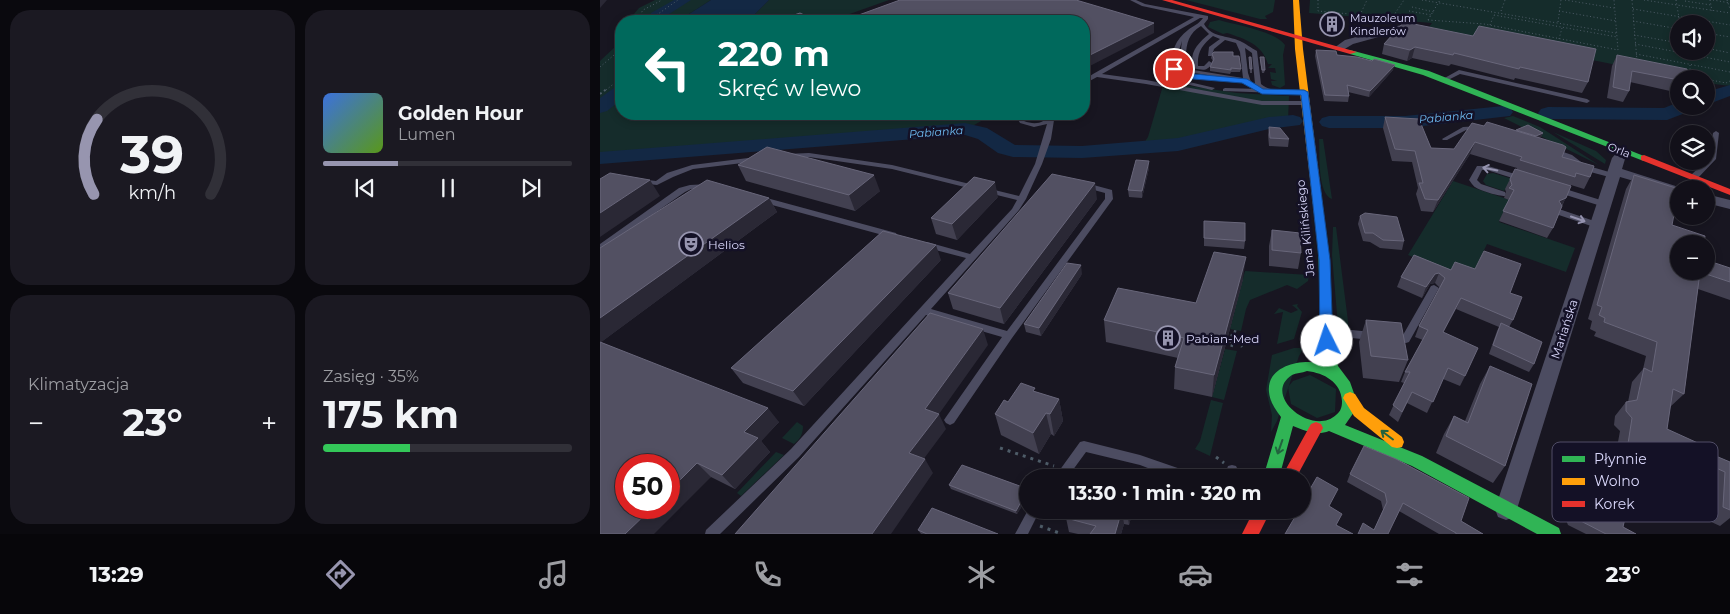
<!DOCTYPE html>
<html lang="pl">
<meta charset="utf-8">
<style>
:root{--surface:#121019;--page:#1b1922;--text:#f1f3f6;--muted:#9c9da2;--line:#313038;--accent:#9795af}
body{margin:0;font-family:Montserrat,sans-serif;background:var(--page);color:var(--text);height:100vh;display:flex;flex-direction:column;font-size:19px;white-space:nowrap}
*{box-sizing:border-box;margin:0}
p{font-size:16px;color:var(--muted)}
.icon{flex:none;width:28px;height:28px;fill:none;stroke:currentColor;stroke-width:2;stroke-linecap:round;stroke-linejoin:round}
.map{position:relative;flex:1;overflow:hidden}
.drawer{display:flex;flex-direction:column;gap:10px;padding:10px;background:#0a090e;width:600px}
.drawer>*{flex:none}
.banner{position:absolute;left:15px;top:15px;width:475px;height:105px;border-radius:20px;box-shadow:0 2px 8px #0003,0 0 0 1px var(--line);background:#00695c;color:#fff;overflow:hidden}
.tools{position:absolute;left:1070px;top:15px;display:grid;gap:10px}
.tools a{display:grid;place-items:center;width:45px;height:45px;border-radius:50%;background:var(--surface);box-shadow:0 2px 8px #0003,0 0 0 1px var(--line);font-size:25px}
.speed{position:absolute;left:15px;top:454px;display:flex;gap:10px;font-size:25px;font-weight:700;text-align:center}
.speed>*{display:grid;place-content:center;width:65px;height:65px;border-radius:50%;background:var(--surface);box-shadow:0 2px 8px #0003,0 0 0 1px var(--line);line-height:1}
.speed .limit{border:8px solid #d22;background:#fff;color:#111}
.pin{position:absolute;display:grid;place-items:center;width:42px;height:42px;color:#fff;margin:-21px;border:2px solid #fff;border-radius:50%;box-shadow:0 1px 5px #0007}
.me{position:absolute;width:55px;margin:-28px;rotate:356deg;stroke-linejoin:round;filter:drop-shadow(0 0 4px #0008)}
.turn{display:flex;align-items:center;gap:18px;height:105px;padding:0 20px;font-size:22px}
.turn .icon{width:65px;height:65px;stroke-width:2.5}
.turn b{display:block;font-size:35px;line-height:42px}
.big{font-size:38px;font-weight:700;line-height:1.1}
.drawer .widget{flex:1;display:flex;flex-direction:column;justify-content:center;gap:8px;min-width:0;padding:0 18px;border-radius:20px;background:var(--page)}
.drawer .dial{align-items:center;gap:0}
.dial svg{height:130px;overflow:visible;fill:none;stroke:var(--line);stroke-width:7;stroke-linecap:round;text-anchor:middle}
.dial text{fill:var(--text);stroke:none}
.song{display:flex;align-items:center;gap:15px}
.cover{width:60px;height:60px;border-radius:8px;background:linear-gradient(135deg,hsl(220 70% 55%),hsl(90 70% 35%))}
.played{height:5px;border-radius:2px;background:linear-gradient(90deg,var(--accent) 30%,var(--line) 30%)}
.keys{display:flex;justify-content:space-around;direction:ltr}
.heat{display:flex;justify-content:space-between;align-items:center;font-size:28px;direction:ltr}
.charge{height:8px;border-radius:4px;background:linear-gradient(90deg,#34c759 35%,var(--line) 0)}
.drawer .tiles{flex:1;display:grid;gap:10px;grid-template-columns:repeat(2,1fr)}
.trip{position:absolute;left:419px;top:469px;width:292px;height:50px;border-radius:25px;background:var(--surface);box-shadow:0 2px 8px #0003,0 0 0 1px var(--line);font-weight:700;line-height:50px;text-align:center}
.dock{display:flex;height:80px;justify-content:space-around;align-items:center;background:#07060a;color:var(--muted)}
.dock .icon{width:35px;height:35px}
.dock .current{color:var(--accent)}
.dock b{font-size:22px;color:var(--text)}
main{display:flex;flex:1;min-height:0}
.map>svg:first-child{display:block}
</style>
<main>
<section class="drawer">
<div class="tiles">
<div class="widget dial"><svg viewBox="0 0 100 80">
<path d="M14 69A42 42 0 1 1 86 69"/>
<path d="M14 69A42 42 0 0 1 16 23" stroke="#9795af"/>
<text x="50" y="56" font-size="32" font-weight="700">39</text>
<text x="50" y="72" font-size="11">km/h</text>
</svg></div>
<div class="widget">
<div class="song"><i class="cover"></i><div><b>Golden Hour</b><p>Lumen</p></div></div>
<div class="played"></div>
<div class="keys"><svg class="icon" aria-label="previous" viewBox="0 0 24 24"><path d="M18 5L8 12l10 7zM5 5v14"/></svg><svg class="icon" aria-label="pause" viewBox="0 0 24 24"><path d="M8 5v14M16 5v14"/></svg><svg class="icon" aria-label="next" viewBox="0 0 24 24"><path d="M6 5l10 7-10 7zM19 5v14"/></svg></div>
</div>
<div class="widget"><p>Klimatyzacja</p>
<div class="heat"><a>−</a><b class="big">23°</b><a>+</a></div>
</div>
<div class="widget"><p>Zasięg · 35%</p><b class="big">175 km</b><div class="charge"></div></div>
</div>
</section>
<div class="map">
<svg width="1130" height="534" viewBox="0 0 1130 534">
<rect width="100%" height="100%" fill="#181621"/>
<!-- green -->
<path fill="#152c2b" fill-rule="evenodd" d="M55 0H111L86 16 85 21H28L39 8Z
M169 0H289L230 21H148Z
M586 0H675L673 12 665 16 667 19H660Z
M710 0H1130V86L1106 83V79H1086L829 27 832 23 709 13ZM1079 24H1106V51H1079Z
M619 20C636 25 675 31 685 45L683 55 685 85 680 88 672 85 671 81H677L671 79 670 72 676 73 675 68H668L672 64H668C662 44 645 39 627 33L623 34 608 27 610 22Z
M21 35V114H394L365 130 0 158V61L17 45Z
M564 82 637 93 689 96 688 121 673 122 600 141 540 149 548 137Z
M913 116 940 127 999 165 904 118Z
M953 132 996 151 1006 160 1005 164Z
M719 139H723L732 199C717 194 720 153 719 139Z
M893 173 929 184 907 187 904 191 886 185 883 181 887 174Z
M853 181 910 200 899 222 975 248 966 272 887 244 866 288 857 274 808 255Z
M733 227H736L749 329 738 326 732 255Z
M645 271 709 275 708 281 697 289 687 285 650 300 646 309 641 331 630 329Z
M698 304 697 306 702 312 694 339 677 344 683 312 674 314 679 308 691 313 698 310 692 305Z
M694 348H701L702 351 699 356 677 421 671 432 672 415 666 390 672 355Z
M625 349 637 351 624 400 612 397Z
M710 375 736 389 735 412 717 418 691 404 688 387 693 381Z
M611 400 623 403 610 456 595 449 600 441Z
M197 422 203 426C203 434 200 439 194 444L182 438Z
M176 452 184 455 141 496 137 493Z"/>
<!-- water -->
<path fill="#132844" d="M111 0H169L148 21H85L86 16Z"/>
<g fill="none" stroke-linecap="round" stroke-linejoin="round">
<!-- river -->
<path fill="#132844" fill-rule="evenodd" d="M74 0H91L63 18 62 21H48L51 13Z
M1130 85V96L1106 105V92Z
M21 86V100L7 111 0 113V98L14 88Z
M1079 102V106H1095L1093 110 1067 120 948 119 941 117 938 113 941 109 948 107 1064 108Z
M903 106 910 108 913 112 910 116 805 128H729L722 126 719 122 722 118 729 116H805Z
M693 115 700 117 703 121 700 125 669 129 578 151 482 158 413 157 398 153 378 139 365 135 0 164V152L365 123 387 128 415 145 482 146 578 138 669 117Z"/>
<!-- path-far3 -->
<path stroke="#4e5c68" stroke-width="1" stroke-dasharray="1 2.5" stroke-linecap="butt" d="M718 0V11L792 18 804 0
M822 0 1016 33
M965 0 1014 8
M1032 0 1037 61
M1044 0 1130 13
M1076 0 1080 24
M1110 0 1112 11
M1113 0 1130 3
M1127 0 1130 9
M1085 1 1111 5
M812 7 834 12
M1033 9 1130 25
M809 11 831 15
M901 11 905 0
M959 11 1016 21
M760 15 767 0
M894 15 1017 37
M828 20 884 24 1018 50 1014 0
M828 20 840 0
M36 21 43 10 62 0
M48 21 78 0
M1033 21 1079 29
M958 22 961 0
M890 25 894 15
M732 28 733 31
M1106 33 1130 37
M1034 35 1079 43
M959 39 962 28
M1035 44 1130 62
M1106 48 1130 53
M1036 54 1130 72
M1090 65V76
M0 67 21 49
M1085 75 1126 83 1130 81
M6 90 16 82 21 74"/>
<!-- path-far2 -->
<path stroke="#4e5c68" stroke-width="2" stroke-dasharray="2 3" stroke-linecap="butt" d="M0 94 8 88"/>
<!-- path-far1 -->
<path stroke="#4e5c68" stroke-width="2.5" stroke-dasharray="2.5 4" stroke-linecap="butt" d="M633 346 629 345 633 331 637 332 636 339 642 347"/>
<!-- path -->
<path stroke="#4e5c68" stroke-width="3" stroke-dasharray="3 5" stroke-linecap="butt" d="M400 448 454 466
M616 457 624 463
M440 526 462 534"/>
<!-- lane -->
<path fill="#4c4c61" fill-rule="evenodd" d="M530 0H536L545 4 608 16V19L604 24C612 38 627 35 640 41 645 43 651 48 657 51L661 84C670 93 691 90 704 90L707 92 704 94 623 91V89L625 88 659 89 655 84 652 53 645 48 648 73 651 82 648 84 645 81 582 71 580 56 582 41 578 54V75L585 81 615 88 612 90 581 83 572 76C570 58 572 42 588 30 593 26 599 24 603 18H600L502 74 546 80 662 101H706L709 103 706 105H662L546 84 497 77 484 84V80L493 74 594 17 542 6ZM601 26 609 34C597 44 589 53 593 68 603 70 607 72 612 63L609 61 604 66H598C597 52 602 45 613 36L620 39 609 47 608 56H612L614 49 625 40 636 43 640 52 643 78 587 69C585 52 585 35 601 26Z
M859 70 987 99 990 101 987 103 860 74 846 81 841 80Z
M426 114 423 119 424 121C434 125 445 124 449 114H455L451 139 442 164 426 199 419 210 331 309 407 331 505 199V193L483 187 482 185 483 183H486L512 190 513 199 412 338 354 423 350 425 346 423 344 420 346 417 402 337 326 315 199 457 120 534H105L106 530 191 449 366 258 324 247 323 245 324 243 327 242 370 254 412 209 417 200 292 169 209 157 189 158H186V154L209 153 292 165 419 196 435 164 447 124 434 127 420 123 417 118 387 121 384 119 387 117Z
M880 126 882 127V129L866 130 847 140H843L842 139 863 127Z
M1116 131 1119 133 1116 159 1096 180H1090V176L1109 158 1113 133Z
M952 148 972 155 985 165 1016 174 1017 176 1013 178 979 169 966 159 948 150Z
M156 157 160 159 159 161 93 169 73 177 57 185 39 183 35 181 39 179 56 181 67 173 92 165Z
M877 166H888L925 177 926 179 922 181 887 170H882L877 180 881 184 905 192 906 194 905 196C899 196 880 191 875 187 874 187 870 181 869 180Z
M109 184 113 186 112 188 91 189 85 192 0 251V244L79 188 90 185Z
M953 187H959L1007 202 1008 204 1004 206H1001L953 191 952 189Z
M157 197H163L296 233 297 235 293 238 290 237 157 201 156 199Z
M956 210H962L1000 223 1001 225 1000 227H994L956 214 955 212Z
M834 285 839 288 809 342 806 343 790 341 788 338 790 335H803L831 286Z
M731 328 772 332 775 333 777 336 775 339 772 340 731 336 728 335 726 332 728 329Z
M484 441 540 455 595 474 597 478H574L540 465 486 452 467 478H454L480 442Z
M632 465 636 466 638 470 636 478H624L628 466Z
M428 510H440L428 534H415Z"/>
<!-- street -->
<path fill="#4c4c61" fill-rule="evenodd" d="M801 25 804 26V30L753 44 743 50 734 48 745 40Z
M1025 148 1032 152 1025 159 1022 169 1085 189H1079V194L1020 177 917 509 914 517 906 520 898 517 895 509 1012 158 1020 149Z
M1106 194 1130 200V209L1106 203Z"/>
<!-- fast -->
<path fill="#30b455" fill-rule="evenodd" d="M750 50 829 71 1049 158 1044 161 1041 160 823 75 750 54Z
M723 244 728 248 734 350 738 366 750 382 756 399 754 412 745 425 822 456 959 528 961 534H937L812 466 729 431C717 436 705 431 693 426L679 478H663L681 417C675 409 670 402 669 392 666 364 705 358 724 364L722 350 718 248ZM707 371C724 373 741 382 742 401 742 407 741 411 736 415 712 437 661 395 692 375 696 373 702 373 707 371Z"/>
<!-- slow -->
<path fill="#ff9f0a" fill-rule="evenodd" d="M693 0H699L703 49 728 248 723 252 718 248 695 49Z
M750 392 755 394 764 408 802 437 804 442 802 447 797 448 792 447 754 416 743 398 745 394Z"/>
<!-- jam -->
<path fill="#e5322d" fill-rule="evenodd" d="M562 0H572L757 52 750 54Z
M1044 155 1130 189V195L1041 160V156Z
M716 422 721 424 723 428 696 478H681L711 424Z
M654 510H671L659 534H642Z"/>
</g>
<!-- wall -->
<path fill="#424050" d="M804 22 988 82 982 93 915 78 914 80 851 64 849 66 812 58 807 61 782 54 784 44Z
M716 50 737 55 793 70 769 97 748 92 749 96 748 102 724 101 715 56Z
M612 54 633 56 641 69 640 72H631L630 74 610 71V67L613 61 611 58Z
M1017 55 1079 79V93L1030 82 1029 91 1023 102 1007 98 1012 66Z
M649 57 652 69V73H650Z
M660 57 665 70 664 73H662L660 61Z
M785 117 831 148 854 149 884 126 916 131 943 133 941 137 939 138 962 157 990 177 984 189 971 185 953 228 947 238 899 221 909 200 904 198 906 192 905 189 910 179 917 168 870 154 833 212 821 211 816 194 818 188 812 162 792 161 783 128Z
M669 127 689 139 688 147 669 146 668 135Z
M138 165 280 191 255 211 146 181Z
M549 168 542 198 529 197 528 190Z
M1034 175 1072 225 1079 271 1130 268V300L1098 289 1084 394 1070 407 1067 429 1099 449 1130 462V518L1120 526 1107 520 1109 485 1096 479 1094 503 1079 516 1045 502 1048 479 1014 464 1020 431 1014 425 1015 416 1026 402H1028L1032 382 1043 369 1046 356 994 336 996 332 990 329 992 321 988 319 1026 189Z
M398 197 357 240 336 234 331 218Z
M169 198 177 212 1 342 179 422 161 441 170 452 135 489 111 477 0 534V248Z
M497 199 404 324 353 309 348 293Z
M760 216 804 241 802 250 780 248 770 242 763 241 758 224Z
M604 221 645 241 644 249 604 246Z
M672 230 701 253 698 269 669 266V246Z
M814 255 910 293 913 320 909 327 934 364 929 372 889 354 897 331 899 327 856 309 843 332 865 376 860 386 843 379 827 413 807 403 798 422 789 415 804 383 801 382 805 372 823 340 815 337 819 326 840 288 835 283 830 284 822 298 797 287 801 277Z
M341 260 204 406 143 383 131 368Z
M482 274 441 336 426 332 424 324Z
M643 279 612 397 574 389 575 367 578 358 506 342 504 320 596 303Z
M766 320 808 360 799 382 763 378 759 342Z
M890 366 905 466 893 483 836 453 844 434 854 416 865 421 880 384Z
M436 392 459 399 463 421 454 436 451 434 439 454 401 435 395 414 408 402Z
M750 474 861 521 883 534H839L799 511 774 530 783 510 781 501 747 482Z
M349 485 428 489V496L417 514 351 489Z
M967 490 1023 527 1036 534H986L968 525 966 520 956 515 961 497Z
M469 510H533L529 525 524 524 521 534H478L469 532 466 518Z
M318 530 398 534H321Z"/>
<!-- shaded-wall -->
<path fill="#2a2835" d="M0 0H7L0 8Z
M554 23V33L484 69V58Z
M815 47 812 58 807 61 810 50Z
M795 65 793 70 769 97 770 91Z
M943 133 941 137 934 140 936 136Z
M875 142 870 154 833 212 838 200Z
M549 161V168L542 198V191Z
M274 175 280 191 255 211 249 195Z
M50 180 60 196 0 237V213Z
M395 182 398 197 357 240 352 224Z
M495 183 497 199 404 324 400 308Z
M169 198 177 212 0 343V318Z
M966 198 960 208 959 201Z
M336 245 341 260 204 406 193 391Z
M646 257 643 279 612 397 614 375Z
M481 265 482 274 441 336 439 328Z
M839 273 835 283 830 284 822 298 826 287 835 274Z
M861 298 856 309 838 343 843 332Z
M383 329 388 345 339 414 346 429 317 468 309 453 325 409Z
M459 399 463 421 454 436 450 414Z
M168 408 179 422 161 441 170 452 135 489 122 475 144 432Z
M446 413 451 434 439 454 433 433Z
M325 459 333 473 291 534H272Z
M97 463 111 477 54 534H25L52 508H69V491Z
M428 490V496L417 514 416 511Z
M522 510 524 524 521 534H515Z
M528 510H533L529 525 527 511Z"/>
<!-- building -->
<path fill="#525062" stroke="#68667a" d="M300 0H476L554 23 484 58V21H248L245 20Z
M200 13 217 21H152L172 15 182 19Z
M804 22 873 36 879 26 996 49 988 82 920 67 919 69 854 53 853 55 815 47 810 50 784 44Z
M716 50 736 51 737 55 757 57 772 61 774 59 795 65 770 91 747 85 749 96 725 95Z
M614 52H633V56H639L641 69 631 68V70L610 67 614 59 612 54Z
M1017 55 1087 69 1089 79H1079V80L1032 71 1029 91 1013 87Z
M649 57H651L652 69H650Z
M660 57H664L665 70H662Z
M785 117 819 119 831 148 854 149 872 123 884 126 887 122 963 145 966 147 962 157 994 166 990 177 976 173 975 177 920 160 922 157 875 142 838 200 825 199 819 183H823L815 151 795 149Z
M928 125 943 133 936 136 916 130Z
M669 127 680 128 689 139 670 138Z
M167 147 274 175 249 195 138 165Z
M536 160 549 161 542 191 528 190Z
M915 169 971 186 966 198 959 201 962 206 953 228 903 211 914 190 909 188 912 185 910 179Z
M10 173 50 180 0 213V179Z
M452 174 495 183 400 308 348 293Z
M1034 175 1079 189 1072 225 1105 236 1104 244H1079V271H1106V260L1130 268V282L1100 272 1084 394 1073 389 1067 429 1100 444 1099 449 1130 462V510L1123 507 1125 472 1098 460 1094 503 1059 489 1062 466 1027 450 1032 418 1026 411V402L1037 400 1044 368 1052 372 1057 342 1004 322 1005 318 999 315 1002 307 997 305Z
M374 177 395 182 352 224 331 218Z
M107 180 169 198 0 318V248Z
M765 213 797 217 804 241 783 240 773 233H765L760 216Z
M604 221 645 223V241L604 238Z
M672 230 700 233 701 253 672 250Z
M283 231 336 245 193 391 131 368Z
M884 251 921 264 910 293 922 297 913 320 861 298 843 332 878 348 865 376 848 368 833 402 812 392 802 412 793 405 810 372H805L828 330 819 326 845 278 839 273 835 274 826 287 801 277 814 255 851 270 855 262 875 269Z
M614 252 646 257 614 375 575 367 584 338 504 320 518 288 596 303Z
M467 263 481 265 439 328 424 324Z
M330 313 383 329 325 409 339 414 309 453 325 459 272 534H135Z
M766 320 801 323 808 360 771 356Z
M901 323 942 342 934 364 893 345Z
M0 342 168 408 144 432 158 438 122 475 97 463 69 491V465H26V508H52L25 534H0Z
M890 366 932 384 905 466 846 436 854 416 868 423Z
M421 383 435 388 433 391 459 399 450 414 446 413 433 433 395 414 404 400 408 402Z
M764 446 796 459 869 498 861 521 883 534H856V533L803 503 788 534H758L763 523 774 530 787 502 785 493 750 474Z
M362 465 428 489 416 511 349 485Z
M561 471 573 476 582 478H559Z
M717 477 738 489 729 506 742 514 736 525 753 534H685L699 510H702V503Z
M967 490 1025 518 1023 527 1036 534H1006L975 518 972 513 963 508Z
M332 508 398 534H327L318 530Z
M469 510H522L515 534H490L496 526 466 518Z"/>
<!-- one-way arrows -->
<defs><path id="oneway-shaft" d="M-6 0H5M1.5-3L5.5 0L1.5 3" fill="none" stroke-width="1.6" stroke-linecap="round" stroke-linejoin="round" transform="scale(1.25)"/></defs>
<g stroke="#9492ae">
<use href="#oneway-shaft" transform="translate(890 169) rotate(-169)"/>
<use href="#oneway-shaft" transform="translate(978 219) rotate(19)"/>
</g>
<g stroke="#22623e">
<use href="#oneway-shaft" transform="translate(787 435) rotate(-143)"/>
<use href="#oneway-shaft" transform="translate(680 447) rotate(109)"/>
</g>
<!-- route -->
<path fill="#1a73e8" stroke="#114b97" d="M574 67 594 74 647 79 663 89 704 90 708 92 730 260 733 341 731 345 727 346 720 341 719 260 701 95 662 94 642 83 593 79 571 71 570 69Z"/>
<!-- icons -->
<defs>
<g id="building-ring" transform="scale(1.25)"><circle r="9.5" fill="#141126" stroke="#9795af" stroke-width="1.5"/><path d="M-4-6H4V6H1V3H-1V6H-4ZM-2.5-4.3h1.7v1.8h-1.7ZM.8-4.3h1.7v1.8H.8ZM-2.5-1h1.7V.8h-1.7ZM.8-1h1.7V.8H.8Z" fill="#9795af"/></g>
<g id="theatre-ring" transform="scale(1.25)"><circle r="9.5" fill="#141126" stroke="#9795af" stroke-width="1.5"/><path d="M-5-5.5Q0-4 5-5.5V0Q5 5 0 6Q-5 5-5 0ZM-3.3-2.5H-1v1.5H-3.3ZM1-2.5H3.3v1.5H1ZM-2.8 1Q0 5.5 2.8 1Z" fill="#9795af"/></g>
</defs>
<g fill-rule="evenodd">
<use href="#building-ring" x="732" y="24"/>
<use href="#theatre-ring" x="91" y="244"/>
<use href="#building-ring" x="568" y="338"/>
</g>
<g text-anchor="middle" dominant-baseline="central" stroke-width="5" stroke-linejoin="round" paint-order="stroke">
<!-- far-poi labels -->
<g font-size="11" fill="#dbd9fc" stroke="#141126" text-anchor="start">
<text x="750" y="18">Mauzoleum<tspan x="750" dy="13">Kindlerów</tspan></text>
</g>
<!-- far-water labels -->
<g font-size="11" font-style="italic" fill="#6fbdf4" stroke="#141126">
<text transform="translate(846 117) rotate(-5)">Pabianka</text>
<text transform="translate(336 132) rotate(-4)">Pabianka</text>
</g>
<!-- far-street labels -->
<g font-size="11" fill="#dbd9fc" stroke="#141126">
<text transform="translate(1019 150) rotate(22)">Orla</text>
</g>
<!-- street labels -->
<g font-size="12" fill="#dbd9fc" stroke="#141126">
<text transform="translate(705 228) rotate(-96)">Jana Kilińskiego</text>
<text transform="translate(964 329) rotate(-72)">Mariańska</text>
</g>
<!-- poi labels -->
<g font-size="12" fill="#dbd9fc" stroke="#141126" text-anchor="start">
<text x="108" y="244">Helios</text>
<text x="586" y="338">Pabian-Med</text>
</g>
</g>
<!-- legend -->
<rect x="952" y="442" width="166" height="80" rx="8" fill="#141126" stroke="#504d66" stroke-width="1"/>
<rect x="962" y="456" width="23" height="6" fill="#30b455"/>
<rect x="962" y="478" width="23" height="7" fill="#ff9f0a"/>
<rect x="962" y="501" width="23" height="6" fill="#e5322d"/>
<g font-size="14" fill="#dbd9fc">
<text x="994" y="464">Płynnie</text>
<text x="994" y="486">Wolno</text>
<text x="994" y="509">Korek</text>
</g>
</svg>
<div class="tools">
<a><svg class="icon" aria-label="sound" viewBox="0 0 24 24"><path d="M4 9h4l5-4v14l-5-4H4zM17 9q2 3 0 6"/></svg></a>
<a><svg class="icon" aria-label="search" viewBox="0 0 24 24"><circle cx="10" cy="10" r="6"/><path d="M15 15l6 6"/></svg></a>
<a><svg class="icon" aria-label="layers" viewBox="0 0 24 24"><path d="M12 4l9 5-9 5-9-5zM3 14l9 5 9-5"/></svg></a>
<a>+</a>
<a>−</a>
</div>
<div class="speed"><div class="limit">50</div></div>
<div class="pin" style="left:574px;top:69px;background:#d93025"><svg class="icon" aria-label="arrive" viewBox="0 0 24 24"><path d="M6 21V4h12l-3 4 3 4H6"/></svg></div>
<svg class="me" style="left:727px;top:341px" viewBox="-20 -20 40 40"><circle r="19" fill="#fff"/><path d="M0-13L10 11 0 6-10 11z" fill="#1a73e8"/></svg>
<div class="trip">13:30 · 1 min · 320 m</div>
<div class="banner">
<div class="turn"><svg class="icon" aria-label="left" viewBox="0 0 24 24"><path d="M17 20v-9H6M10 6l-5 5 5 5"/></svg><div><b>220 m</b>Skręć w lewo</div></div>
</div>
</div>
</main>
<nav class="dock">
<b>13:29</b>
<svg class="icon current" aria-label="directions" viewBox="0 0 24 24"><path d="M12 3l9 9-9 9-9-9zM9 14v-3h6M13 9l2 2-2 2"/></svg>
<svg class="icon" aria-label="music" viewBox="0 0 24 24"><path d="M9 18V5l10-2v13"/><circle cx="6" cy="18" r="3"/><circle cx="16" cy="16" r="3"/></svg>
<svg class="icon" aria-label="phone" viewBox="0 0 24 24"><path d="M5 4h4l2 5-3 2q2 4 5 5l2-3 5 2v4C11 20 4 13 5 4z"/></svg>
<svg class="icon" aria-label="climate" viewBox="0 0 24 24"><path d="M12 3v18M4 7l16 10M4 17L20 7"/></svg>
<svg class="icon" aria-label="car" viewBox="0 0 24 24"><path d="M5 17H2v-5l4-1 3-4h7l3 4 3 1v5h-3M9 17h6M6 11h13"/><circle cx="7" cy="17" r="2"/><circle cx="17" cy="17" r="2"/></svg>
<svg class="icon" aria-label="filters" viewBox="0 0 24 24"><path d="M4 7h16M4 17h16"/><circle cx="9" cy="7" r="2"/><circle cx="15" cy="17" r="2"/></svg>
<b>23°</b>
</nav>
